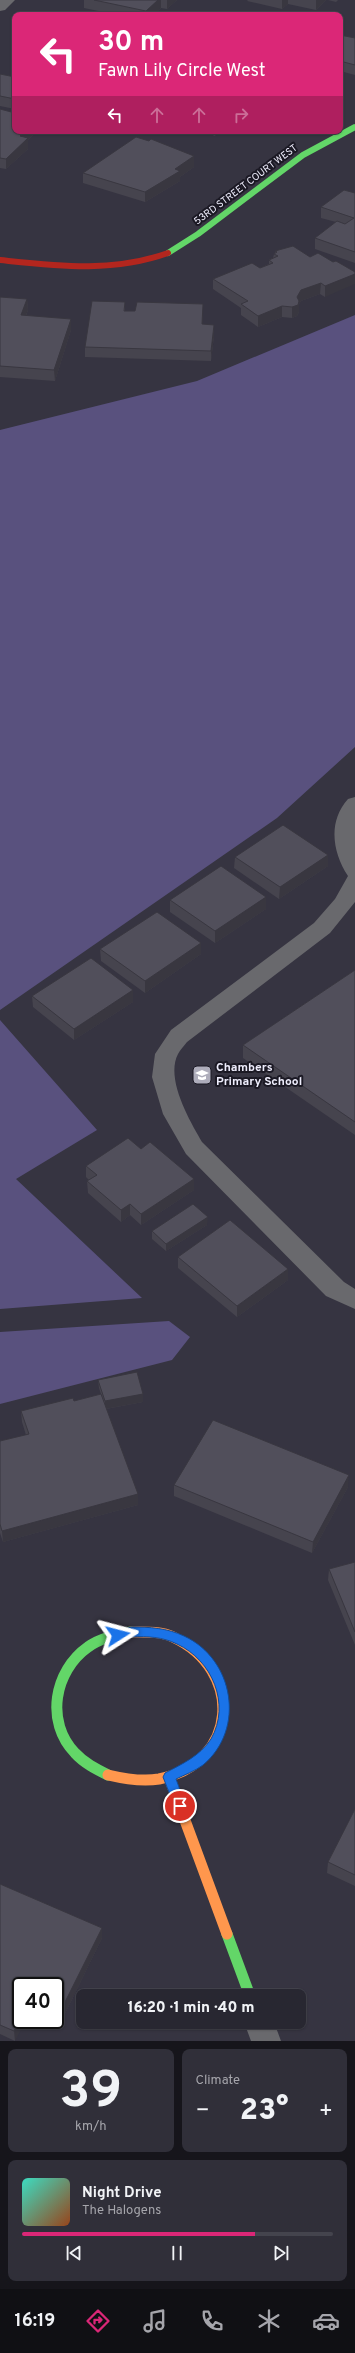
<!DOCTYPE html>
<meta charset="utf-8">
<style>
:root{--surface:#282731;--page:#302f39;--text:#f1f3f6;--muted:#a5a5ab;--line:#44444d;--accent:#db2777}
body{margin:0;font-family:Overpass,sans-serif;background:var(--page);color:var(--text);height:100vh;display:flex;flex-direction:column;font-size:15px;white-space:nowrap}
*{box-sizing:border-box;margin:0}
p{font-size:13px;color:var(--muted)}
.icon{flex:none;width:22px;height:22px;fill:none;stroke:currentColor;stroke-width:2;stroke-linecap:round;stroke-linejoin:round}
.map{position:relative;height:2041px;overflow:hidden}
.panel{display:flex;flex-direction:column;gap:8px;padding:8px;background:#16151b;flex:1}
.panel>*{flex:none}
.banner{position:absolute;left:12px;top:12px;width:331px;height:122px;border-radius:8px;box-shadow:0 1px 3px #0004,0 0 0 1px var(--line);background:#db2777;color:#fff;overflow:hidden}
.speed{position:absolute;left:12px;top:1977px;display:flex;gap:8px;font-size:20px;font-weight:700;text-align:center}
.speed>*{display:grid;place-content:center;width:52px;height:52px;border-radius:50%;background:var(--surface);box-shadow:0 1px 3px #0004,0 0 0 1px var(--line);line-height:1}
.speed .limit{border:2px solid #111;border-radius:6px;background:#fff;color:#111}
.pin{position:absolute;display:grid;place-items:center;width:34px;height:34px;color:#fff;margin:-17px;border:2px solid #fff;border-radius:50%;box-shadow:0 1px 4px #0007}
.me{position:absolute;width:44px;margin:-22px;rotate:81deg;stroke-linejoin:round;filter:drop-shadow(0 0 3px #0008)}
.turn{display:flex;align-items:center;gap:14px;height:84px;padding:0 20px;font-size:18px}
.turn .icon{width:52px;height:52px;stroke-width:2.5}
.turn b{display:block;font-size:28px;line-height:34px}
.lanes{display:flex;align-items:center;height:38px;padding:0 20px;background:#0003;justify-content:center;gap:20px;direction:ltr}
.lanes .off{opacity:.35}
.big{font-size:30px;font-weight:800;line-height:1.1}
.panel .card{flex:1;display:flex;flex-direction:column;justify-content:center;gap:6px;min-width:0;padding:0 14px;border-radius:8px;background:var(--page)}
.panel .dial{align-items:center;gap:0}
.dial b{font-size:52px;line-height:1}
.song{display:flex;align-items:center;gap:12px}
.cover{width:48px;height:48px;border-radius:6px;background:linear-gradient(135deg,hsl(170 70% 55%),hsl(20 70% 35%))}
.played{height:4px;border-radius:2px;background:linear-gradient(90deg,var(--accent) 75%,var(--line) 75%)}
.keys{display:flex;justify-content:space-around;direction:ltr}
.heat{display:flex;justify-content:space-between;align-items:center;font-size:22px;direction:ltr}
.panel .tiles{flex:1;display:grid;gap:8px;grid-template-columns:1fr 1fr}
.card:last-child{grid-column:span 2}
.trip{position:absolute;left:76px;top:1989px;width:230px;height:40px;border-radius:8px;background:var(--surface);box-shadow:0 1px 3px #0004,0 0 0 1px var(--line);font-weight:800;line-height:40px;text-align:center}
.dock{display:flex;height:64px;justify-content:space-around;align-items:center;background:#101014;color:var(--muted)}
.dock .icon{width:28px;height:28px}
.dock .on{color:var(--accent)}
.dock b{font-size:18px;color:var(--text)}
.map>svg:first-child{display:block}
</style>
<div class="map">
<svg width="355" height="2041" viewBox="0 0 355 2041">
<rect width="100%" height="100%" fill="#363441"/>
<!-- green -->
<path fill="#59517e" d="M355 315V747L277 818 0 1010V430L197 381Z
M0 1020 97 1130 16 1179 142 1298 0 1309Z
M169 1321 190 1337 172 1360 0 1404V1332Z"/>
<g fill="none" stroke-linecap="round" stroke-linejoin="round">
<!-- street -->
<path fill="#69696d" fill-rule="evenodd" d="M0 0H15L5 10 0 11Z
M355 797V902L330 933 187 1042C184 1046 180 1050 178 1054 165 1079 190 1121 202 1142L344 1282 355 1289V1309L326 1296 186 1154 163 1114 152 1077 155 1054 171 1030 314 923 335 899 348 876C332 852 328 821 348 799Z
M244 2022H274L281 2041H251Z"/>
<!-- fast-far1 -->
<path stroke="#63d668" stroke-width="6" d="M168 253 198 234 303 155 355 127"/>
<!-- fast -->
<path stroke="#63d668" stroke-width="11" d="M108 1775C96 1769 84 1763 75 1753 45 1722 54 1671 88 1647 100 1638 116 1635 131 1632
M227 1934 250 1996"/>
<!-- slow -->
<path stroke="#ff974d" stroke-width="11" d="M108 1775C125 1779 142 1782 159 1779 239 1763 244 1670 173 1637 161 1631 145 1632 131 1632
M169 1777 227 1934"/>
<!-- jam -->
<path stroke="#b3261e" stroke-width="6" d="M0 260C58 266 112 273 168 253"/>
</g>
<!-- wall -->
<path fill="#46444e" d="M84 0H177L167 9 161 8 153 15H118L84 8Z
M248 0H326L316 10 288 4 282 9 247 1Z
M328 0H338L336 2Z
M340 35 355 38V75L340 71Z
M0 74 15 77V109L0 106Z
M0 109 15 131H37L28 140V149L6 169 0 168Z
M202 131H222L215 136Z
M194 156V167L180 177V181L145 202 83 183V173Z
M355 193V263L315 249V238L336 222 321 218V207Z
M275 251 310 257 333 262 325 297 320 294 301 301 299 304V312L297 316 292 318 282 317 258 327 241 315V308L213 289V279L260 268 269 264V260L273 258 274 254 275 253Z
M0 297 27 299 28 310 26 316 71 319V330L55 381 0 377Z
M125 302V311H135L203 304 202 325H214V336L211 361 85 357V347Z
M235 857 328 866 279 899 234 868Z
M170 900 266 909 215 943 170 912Z
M100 949 201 954 145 993 101 961Z
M355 970V1135L243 1058V1045Z
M32 996 133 1002 74 1040 33 1007Z
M141 1149 194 1179V1190L141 1225 130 1215 121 1222 88 1193 87 1181 89 1180 86 1177V1166Z
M207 1225 166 1251 152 1239V1231Z
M178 1257 288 1269V1280L237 1317 178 1268Z
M98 1380 143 1402 106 1409 138 1505 3 1542 0 1533V1441L26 1435 22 1422 21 1411 74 1401 101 1394 99 1388Z
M174 1485 348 1487 312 1553 174 1496Z
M355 1562V1645L328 1580 329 1569Z
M355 1809V1886L327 1873 328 1862Z
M0 1884 102 1928V1938L59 2026 46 2020H55V1986H21L15 2041 0 2034Z"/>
<!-- shaded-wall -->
<path fill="#393740" d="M158 0H161V8L153 15H146V11Z
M167 0H177L167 9Z
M282 0H288V4L282 9Z
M316 0H326L316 10Z
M26 131H37L28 140V149L6 169V159L20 136Z
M215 131H222L215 136Z
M194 156V167L180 177V181L145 202V192L175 169Z
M355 274V284L325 297V286Z
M321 283 320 294 301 301 299 304V312L297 316 292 318V307L301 290Z
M27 299 28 310 22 326 21 315Z
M203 304V315L202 335V324Z
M282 306V317L258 327V316Z
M71 319V330L55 381 54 370Z
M214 325V336L211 361V351Z
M328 855V866L279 899 280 887Z
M266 897V909L215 943V931Z
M201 943V954L145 993V981Z
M133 990V1002L74 1040V1029Z
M194 1179V1190L141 1225V1214Z
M130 1204V1215L121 1222V1210Z
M208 1217 207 1225 166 1251V1244Z
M288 1269V1280L237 1317V1306Z
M143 1394V1402L105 1409V1401Z
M349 1475 348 1487 312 1553 313 1542Z
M138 1494V1505L3 1542 2 1531Z
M102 1928V1938L59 2026 58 2016Z
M21 2018V2020H26L15 2041 14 2031Z"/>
<!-- building -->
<path fill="#514f5b" stroke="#393740" d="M94 0H158L146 11Z
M101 13 111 15H98Z
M340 35 355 38V65L340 61Z
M0 74 15 77V99L0 96Z
M0 109 15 113V131H26L20 136 28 138 6 159 0 158Z
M136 137 149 141 151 139 194 156 175 169 180 171 145 192 83 173Z
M344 190 355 193V252L315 238 337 221 345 224 354 218 321 207Z
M293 246 310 257 318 253 333 262 336 261 355 272V274L325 286 321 283 301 290 297 297 299 301 298 305 292 307 282 306 258 316 241 304 248 301 213 279 252 263 260 268 273 263 269 260 278 256 274 254 277 252 275 251Z
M0 297 27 299 21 315 71 319 54 370 0 366Z
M92 301 125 302 124 311H135L137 302 203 304 202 324 214 325 211 351 85 347Z
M283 825 328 855 280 887 235 857Z
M221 866 266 897 215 931 170 900Z
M157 912 201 943 145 981 100 949Z
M91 958 133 990 74 1029 32 996Z
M355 970V1122L243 1045Z
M128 1138 141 1149 150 1142 194 1179 141 1214 130 1204 121 1210 87 1181 97 1175 86 1166Z
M193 1204 208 1217 166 1244 152 1231Z
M230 1220 288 1269 237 1306 178 1257Z
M137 1372 143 1394 105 1401 98 1380Z
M101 1394 138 1494 2 1531 0 1524V1441L29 1434 21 1411 73 1398 74 1401Z
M213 1420 349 1475 313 1542 174 1485Z
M355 1562V1632L329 1569Z
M355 1809V1875L328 1862Z
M0 1884 102 1928 58 2016 55 2014V1986H21V2018L14 2031 0 2025Z"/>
<!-- route -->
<path fill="#1a73e8" stroke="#114b97" d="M131 1627C150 1627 167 1628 184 1636 234 1659 246 1729 203 1765 195 1771 184 1775 176 1779L186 1806 180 1811 176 1810 163 1777 165 1773C182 1764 200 1756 211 1739 231 1704 212 1660 177 1644 163 1637 147 1636 132 1637 126 1637 121 1641 114 1638V1632Z"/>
<!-- icons -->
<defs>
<g id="school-square" transform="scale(1)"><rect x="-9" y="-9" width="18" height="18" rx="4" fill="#aeadbb" stroke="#1b1924"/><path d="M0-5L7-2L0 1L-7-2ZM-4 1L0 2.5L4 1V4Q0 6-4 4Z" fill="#fff"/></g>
</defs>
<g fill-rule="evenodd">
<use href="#school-square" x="202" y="1075"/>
</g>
<g text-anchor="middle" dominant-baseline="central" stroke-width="4" stroke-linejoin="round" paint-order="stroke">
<!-- far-street labels -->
<g font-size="10" fill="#efeefd" stroke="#1b1924">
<text transform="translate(246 185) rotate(-37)">53RD STREET COURT WEST</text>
</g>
<!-- poi labels -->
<g font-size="12" font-weight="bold" fill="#efeefd" stroke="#1b1924" text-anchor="start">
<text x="216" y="1068">Chambers<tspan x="216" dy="14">Primary School</tspan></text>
</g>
</g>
</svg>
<div class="speed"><div class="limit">40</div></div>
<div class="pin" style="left:180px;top:1806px;background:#d93025"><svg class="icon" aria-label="arrive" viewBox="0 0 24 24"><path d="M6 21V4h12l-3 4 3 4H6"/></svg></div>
<svg class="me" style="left:118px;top:1635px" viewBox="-20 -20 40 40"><path d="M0-17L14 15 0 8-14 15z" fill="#1a73e8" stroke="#fff" stroke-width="4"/></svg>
<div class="trip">16:20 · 1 min · 40 m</div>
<div class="banner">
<div class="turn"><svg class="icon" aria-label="left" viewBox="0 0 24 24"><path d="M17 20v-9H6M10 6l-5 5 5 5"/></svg><div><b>30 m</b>Fawn Lily Circle West</div></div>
<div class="lanes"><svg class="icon" aria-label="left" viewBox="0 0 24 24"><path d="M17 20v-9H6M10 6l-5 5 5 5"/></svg><svg class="icon off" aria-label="ahead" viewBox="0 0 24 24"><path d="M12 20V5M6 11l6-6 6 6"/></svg><svg class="icon off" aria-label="ahead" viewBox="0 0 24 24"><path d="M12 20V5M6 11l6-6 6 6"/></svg><svg class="icon off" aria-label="right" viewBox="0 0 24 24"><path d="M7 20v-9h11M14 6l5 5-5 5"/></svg></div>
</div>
</div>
<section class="panel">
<div class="tiles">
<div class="card dial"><b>39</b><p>km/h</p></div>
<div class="card"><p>Climate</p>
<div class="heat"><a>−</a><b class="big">23°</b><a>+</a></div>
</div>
<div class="card">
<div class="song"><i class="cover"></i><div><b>Night Drive</b><p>The Halogens</p></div></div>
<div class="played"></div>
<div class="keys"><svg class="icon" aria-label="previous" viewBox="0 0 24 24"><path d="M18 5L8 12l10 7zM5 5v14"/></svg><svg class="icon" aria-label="pause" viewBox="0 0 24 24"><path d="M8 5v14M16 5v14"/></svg><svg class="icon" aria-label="next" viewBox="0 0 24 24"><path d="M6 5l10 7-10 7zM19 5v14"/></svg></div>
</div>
</div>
</section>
<nav class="dock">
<b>16:19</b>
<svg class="icon on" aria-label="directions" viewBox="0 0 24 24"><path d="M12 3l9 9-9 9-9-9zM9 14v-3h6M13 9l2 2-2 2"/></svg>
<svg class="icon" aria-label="music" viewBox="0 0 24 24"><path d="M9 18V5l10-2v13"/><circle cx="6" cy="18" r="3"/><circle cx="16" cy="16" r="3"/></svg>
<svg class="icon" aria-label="phone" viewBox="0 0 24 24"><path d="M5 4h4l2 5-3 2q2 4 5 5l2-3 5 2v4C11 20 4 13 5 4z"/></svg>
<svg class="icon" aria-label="climate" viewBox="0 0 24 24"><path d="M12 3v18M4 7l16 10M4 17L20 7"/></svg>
<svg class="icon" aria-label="car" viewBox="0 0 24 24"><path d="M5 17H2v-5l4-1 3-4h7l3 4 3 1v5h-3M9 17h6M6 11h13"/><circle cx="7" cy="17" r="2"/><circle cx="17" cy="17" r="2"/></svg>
</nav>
